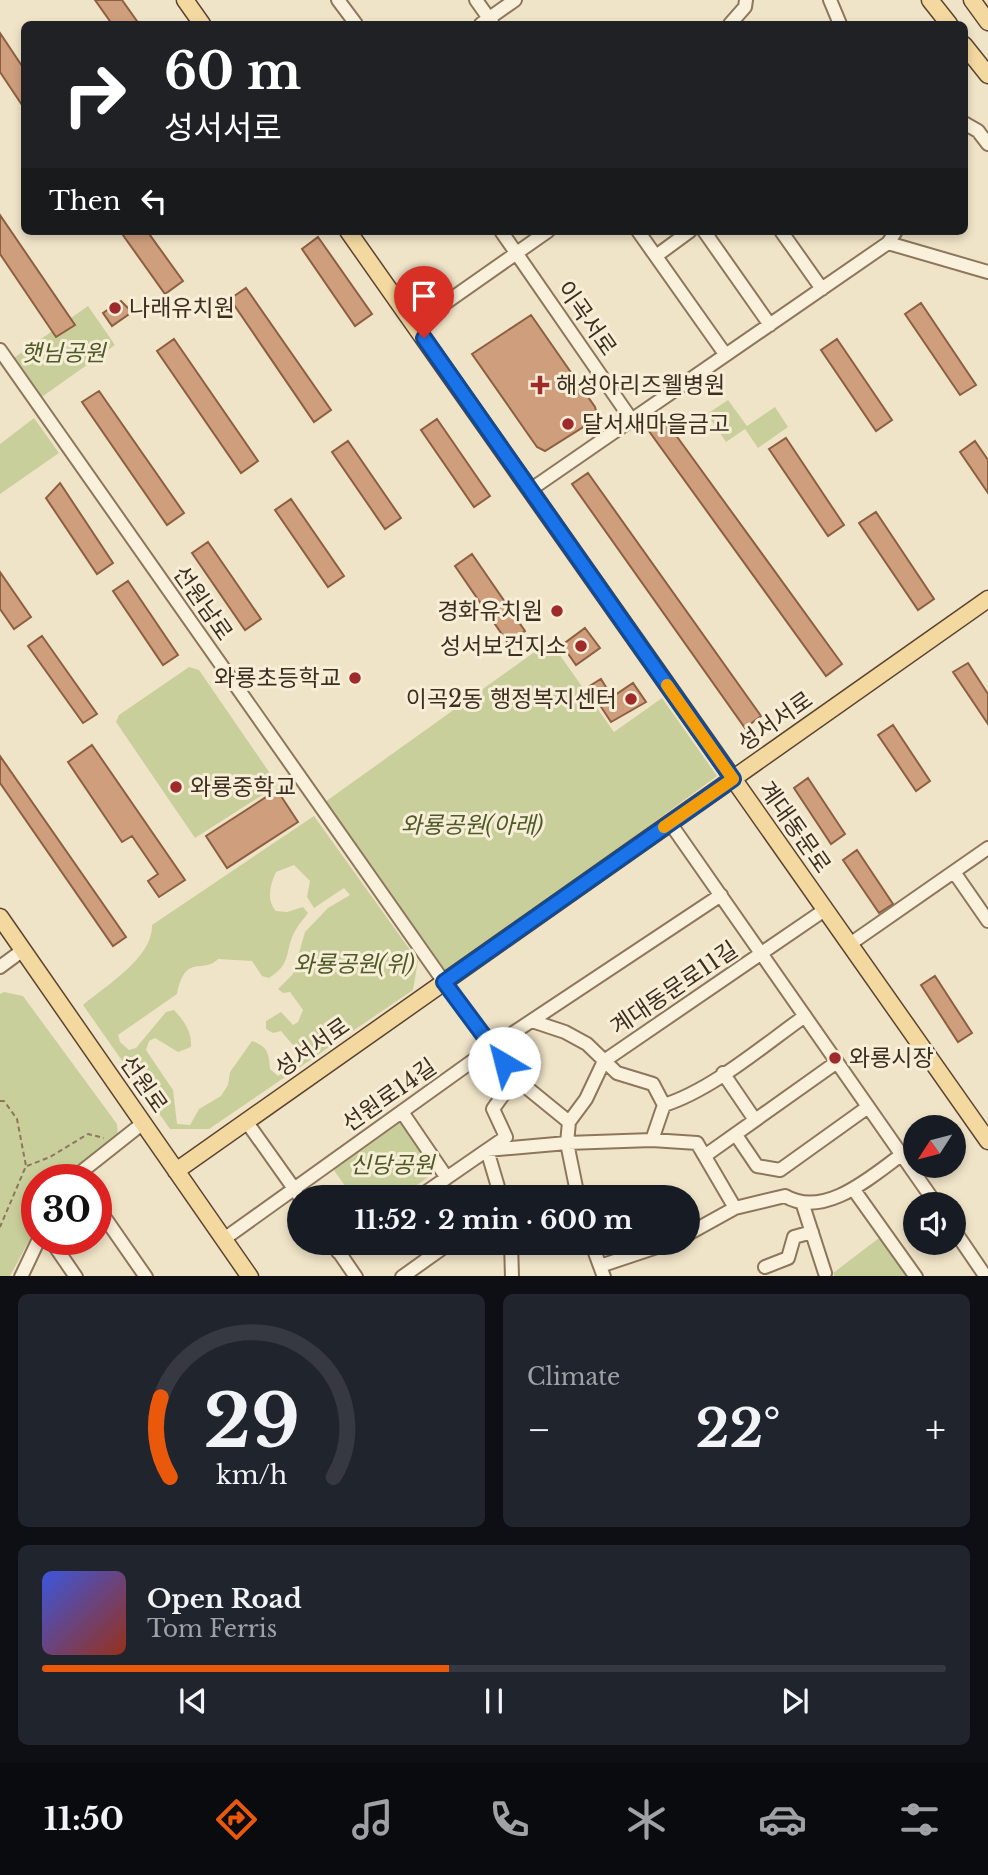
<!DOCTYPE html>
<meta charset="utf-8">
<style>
:root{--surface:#171b24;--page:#20242c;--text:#f1f3f6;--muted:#9ea1a6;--line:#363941;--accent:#ea580c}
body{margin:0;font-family:"Libre Baskerville","Noto Sans KR",serif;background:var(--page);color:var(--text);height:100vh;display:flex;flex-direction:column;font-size:26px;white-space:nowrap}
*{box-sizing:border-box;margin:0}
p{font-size:23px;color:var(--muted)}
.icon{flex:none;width:38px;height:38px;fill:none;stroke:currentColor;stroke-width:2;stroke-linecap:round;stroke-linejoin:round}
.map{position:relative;height:1276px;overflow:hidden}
.details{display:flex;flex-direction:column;gap:18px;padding:18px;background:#0d0f14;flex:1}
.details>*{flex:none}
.banner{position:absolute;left:21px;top:21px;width:947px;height:214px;border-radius:10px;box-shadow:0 4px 10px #0003;background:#202124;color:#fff;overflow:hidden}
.needle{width:46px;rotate:234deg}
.buttons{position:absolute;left:903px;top:1115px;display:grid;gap:14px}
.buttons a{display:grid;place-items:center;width:63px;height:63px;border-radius:50%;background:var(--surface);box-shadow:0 4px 10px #0003;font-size:35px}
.speed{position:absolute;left:21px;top:1164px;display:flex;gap:14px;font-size:35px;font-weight:700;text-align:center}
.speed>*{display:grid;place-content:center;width:91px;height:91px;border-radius:50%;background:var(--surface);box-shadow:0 4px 10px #0003;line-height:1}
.speed .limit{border:10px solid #d22;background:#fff;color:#111}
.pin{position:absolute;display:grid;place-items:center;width:60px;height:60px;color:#fff;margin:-72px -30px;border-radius:50% 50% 50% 0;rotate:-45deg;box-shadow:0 0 7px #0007}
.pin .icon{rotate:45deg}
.me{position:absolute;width:77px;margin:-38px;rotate:323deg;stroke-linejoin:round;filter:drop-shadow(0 0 5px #0008)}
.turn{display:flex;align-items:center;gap:24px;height:147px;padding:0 28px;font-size:32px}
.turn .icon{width:91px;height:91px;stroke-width:2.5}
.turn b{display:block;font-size:49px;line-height:60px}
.then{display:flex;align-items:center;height:66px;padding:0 28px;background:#0003;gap:14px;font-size:26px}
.big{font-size:52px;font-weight:800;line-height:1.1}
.details .card{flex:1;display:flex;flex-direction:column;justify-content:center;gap:10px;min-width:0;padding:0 24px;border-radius:10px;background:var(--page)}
.details .dial{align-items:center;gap:0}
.dial svg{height:182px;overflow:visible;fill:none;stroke:var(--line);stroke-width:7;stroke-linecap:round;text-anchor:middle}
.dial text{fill:var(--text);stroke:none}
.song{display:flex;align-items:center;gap:21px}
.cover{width:84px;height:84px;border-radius:10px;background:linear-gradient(135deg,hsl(230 70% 55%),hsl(10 70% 35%))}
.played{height:7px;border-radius:4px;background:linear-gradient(90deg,var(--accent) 45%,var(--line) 45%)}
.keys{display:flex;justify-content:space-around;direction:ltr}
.heat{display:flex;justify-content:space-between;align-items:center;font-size:38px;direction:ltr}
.details .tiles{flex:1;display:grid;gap:18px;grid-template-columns:1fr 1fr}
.card:last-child{grid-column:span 2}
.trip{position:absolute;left:287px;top:1185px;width:413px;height:70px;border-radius:35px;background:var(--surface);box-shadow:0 4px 10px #0003;font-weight:800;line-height:70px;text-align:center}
.tabs{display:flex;height:112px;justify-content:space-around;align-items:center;background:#090b0e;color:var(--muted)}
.tabs .icon{width:49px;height:49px}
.tabs .selected{color:var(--accent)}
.tabs b{font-size:32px;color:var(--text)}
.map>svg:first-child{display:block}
</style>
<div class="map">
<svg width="988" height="1277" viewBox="0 0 988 1277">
<rect width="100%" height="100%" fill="#f0e4c8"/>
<!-- green -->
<path fill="#c9cf9b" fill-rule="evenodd" d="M88 306 115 345 39 399 11 360Z
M728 400 747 426 775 407 788 427 758 448 745 429 726 442 707 414Z
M34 418 59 453 0 494V444Z
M550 641 614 732 662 698 717 776 448 974 325 802Z
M189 667 199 670 278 785 195 838 116 722 119 715Z
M314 816 418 961 413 990 209 1129H170L83 1005C105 986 153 958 152 925ZM294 865 310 881 307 897 314 908 344 888 350 895 328 908 305 932 293 974 278 989 283 993 290 992 303 1010 298 1022 293 1025 281 1012 266 1021V1029L273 1033 281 1031 292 1044 305 1053 302 1060 278 1076 270 1069C269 1053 268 1047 252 1041L230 1072 228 1085 221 1096 199 1109 190 1125 177 1124 173 1090 146 1050 149 1041 155 1038 178 1052 191 1047C192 1031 184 1021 174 1010L166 1012 136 1048 129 1050 120 1042 118 1035 177 994C186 952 202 975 218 959L252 961 262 976 269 978C293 963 284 951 295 931 298 925 304 919 308 913L303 907 287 912 276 911C266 900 270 885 276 872Z
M4 992 23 996 117 1124 118 1136 64 1179 37 1180V1226L10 1276 0 1277V994Z
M402 1121 437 1171 400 1197H353L333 1169Z
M883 1235 912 1276 835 1277 833 1273Z"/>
<!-- building -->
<path fill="#cf9f7d" stroke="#8d5f41" stroke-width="2" d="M95 0H122L139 24H112Z
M0 33 24 69V108L0 72Z
M0 215 75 325 56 337 0 254Z
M120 231H147L183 281 165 294Z
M318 237 372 314 355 326 302 249Z
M246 288 331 410 314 422 230 299Z
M121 301 132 312 112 326 103 313Z
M921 303 976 385 960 395 905 314Z
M531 315 595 407 597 415 596 419 545 451 537 447 472 354Z
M174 339 258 461 241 473 157 351Z
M837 339 892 420 876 431 821 350Z
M99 391 184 513 167 525 82 402Z
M662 416 842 664 826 676 646 427Z
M437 419 490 496 474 507 421 430Z
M786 438 844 525 828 536 769 449Z
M348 441 401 518 385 529 332 452Z
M975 441 988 460V493L960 452Z
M588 473 761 716 745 728 572 484Z
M60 483 113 563 97 574 46 498Z
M291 499 344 576 328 587 275 510Z
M876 512 934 599 918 610 859 523Z
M208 542 261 619 245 630 192 553Z
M472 554 525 631 508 643 455 566Z
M0 572 31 617 14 629 0 609Z
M128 581 178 655 163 665 113 591Z
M585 628 600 648 576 665 562 645Z
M42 636 97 714 83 723 28 646Z
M968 663 988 694V724L953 672Z
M601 679 612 697 633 683 646 702 611 722 588 687Z
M893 725 930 781 916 791 878 735Z
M92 745 185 880 159 897 148 881 158 874 132 836 122 842 68 762Z
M0 756 126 937 113 946 0 783Z
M808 778 845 834 831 844 794 788Z
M277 790 298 822 227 868 206 836Z
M857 850 893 904 879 913 843 860Z
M935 976 972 1033 958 1042 921 985Z"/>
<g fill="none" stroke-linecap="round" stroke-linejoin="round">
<!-- minor casing -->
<g stroke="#8d765c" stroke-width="16">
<path id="minor" d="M338 0 356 24
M476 0 493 24
M830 0 840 24
M481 24 515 0
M730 24 745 7 746 0
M964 123 978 131 988 144
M501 231 631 419
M638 231 725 354
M704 231 770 325
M781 231 822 289
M888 243 988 272
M656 256 690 231
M414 325 548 231
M0 350 444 982 515 1078 569 1122 567 1143 578 1197
M530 490 888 243 896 231
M670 823 936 1204
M954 872 988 921
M850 944 988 848
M0 967 23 950
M532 1021 565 1032 587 1044 617 1073 653 1084 664 1105
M723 1073 755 1120
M664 1105C712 1090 764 1045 805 1016
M402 1112 447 1178
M246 1121 300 1197
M569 1122 586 1099 604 1061 826 909
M736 1135 757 1166 780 1170 868 1107
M652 1140 664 1105
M706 1155 837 1062
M71 1180 143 1123
M854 1190 916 1277
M419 1197 487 1150 567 1143 652 1140 697 1143 735 1208
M501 1197 487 1150 506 1137 493 1109 515 1078
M802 1202 825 1273
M96 1205 146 1277
M954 1230 986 1277
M688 1234 735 1208 785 1196C824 1219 871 1177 901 1155
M50 1239 76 1277
M224 1239 492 1047 721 895
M332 1242 356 1277
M511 1242 512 1277
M591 1242 604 1277
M338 1252 353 1242
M600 1266 672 1242
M765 1267 788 1258 794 1237 812 1232
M21 1277 39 1239
M402 1277 451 1242"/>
</g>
<!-- major casing -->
<g stroke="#5b4430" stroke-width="19">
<path id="major" d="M185 0 202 24
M930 0 949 24
M972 0 988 22
M964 45 988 75
M348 231 988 1141
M0 917 250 1277
M176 1171 988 599"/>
</g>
<!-- path -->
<path stroke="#8d765c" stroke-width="2" stroke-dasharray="5 3.5" stroke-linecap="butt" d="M0 1101H4L17 1119 26 1166 0 1227
M27 1166 50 1157 88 1134 104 1138"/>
<!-- minor -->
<use href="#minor" stroke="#faf1dc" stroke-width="12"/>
<!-- major -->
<use href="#major" stroke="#f3d9a0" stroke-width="16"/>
</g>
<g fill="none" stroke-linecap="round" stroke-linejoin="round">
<!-- route casing -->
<g stroke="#114b97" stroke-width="18">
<path id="route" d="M424 338 733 779 444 982 504 1063"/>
</g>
<!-- route -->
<use href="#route" stroke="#1a73e8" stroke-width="12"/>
<!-- slow -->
<path stroke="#f59e0b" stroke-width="12" d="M664 827 733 779 667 685"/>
</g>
<!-- markers -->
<g fill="#9e2a2b" stroke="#f7eed8" stroke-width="2.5">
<circle cx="115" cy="308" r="7"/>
<path d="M536.5 374.5h7v7h7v7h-7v7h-7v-7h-7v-7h7z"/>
<circle cx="568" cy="424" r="7"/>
<circle cx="557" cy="611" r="7"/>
<circle cx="581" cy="646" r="7"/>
<circle cx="355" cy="678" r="7"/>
<circle cx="631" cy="699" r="7"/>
<circle cx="176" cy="787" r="7"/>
<circle cx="835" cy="1058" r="7"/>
</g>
<g text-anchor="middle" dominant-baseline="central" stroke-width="6" stroke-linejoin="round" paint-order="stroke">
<!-- poi labels -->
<g font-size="23" fill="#3d2e20" stroke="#f7eed8" text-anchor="start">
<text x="129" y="308">나래유치원</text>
<text x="556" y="385">해성아리즈웰병원</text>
<text x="582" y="424">달서새마을금고</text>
<text x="543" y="611" text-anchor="end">경화유치원</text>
<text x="567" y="646" text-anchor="end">성서보건지소</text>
<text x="341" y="678" text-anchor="end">와룡초등학교</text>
<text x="617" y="699" text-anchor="end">이곡2동 행정복지센터</text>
<text x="190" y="787">와룡중학교</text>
<text x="849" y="1058">와룡시장</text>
</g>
<!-- street labels -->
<g font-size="23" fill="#3d2e20" stroke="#f7eed8">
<text transform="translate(587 318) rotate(55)">이곡서로</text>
<text transform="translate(203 603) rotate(55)">선원남로</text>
<text transform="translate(775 721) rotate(-35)">성서서로</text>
<text transform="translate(795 827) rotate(55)">계대동문로</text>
<text transform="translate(674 988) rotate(-34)">계대동문로11길</text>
<text transform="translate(312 1047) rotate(-35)">성서서로</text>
<text transform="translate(144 1084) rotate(55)">선원로</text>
<text transform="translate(389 1095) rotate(-35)">선원로14길</text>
</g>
<!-- park labels -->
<g font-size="23" font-style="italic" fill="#4d5a26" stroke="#f7eed8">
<text x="63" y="353">햇님공원</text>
<text x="472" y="825">와룡공원(아래)</text>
<text x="354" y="964">와룡공원(위)</text>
<text x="392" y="1165">신당공원</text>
</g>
</g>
</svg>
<div class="buttons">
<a><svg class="needle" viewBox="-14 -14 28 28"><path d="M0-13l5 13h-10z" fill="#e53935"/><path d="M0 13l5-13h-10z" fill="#9ea1a6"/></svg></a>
<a><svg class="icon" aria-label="sound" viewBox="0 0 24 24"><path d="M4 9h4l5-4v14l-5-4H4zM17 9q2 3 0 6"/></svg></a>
</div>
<div class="speed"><div class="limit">30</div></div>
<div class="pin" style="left:424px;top:338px;background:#d93025"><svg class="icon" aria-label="arrive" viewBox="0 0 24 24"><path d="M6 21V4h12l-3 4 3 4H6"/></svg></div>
<svg class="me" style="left:504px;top:1063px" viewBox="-20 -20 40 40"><circle r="19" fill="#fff"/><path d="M0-13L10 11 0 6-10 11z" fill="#1a73e8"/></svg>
<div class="trip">11:52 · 2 min · 600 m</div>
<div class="banner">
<div class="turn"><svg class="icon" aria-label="right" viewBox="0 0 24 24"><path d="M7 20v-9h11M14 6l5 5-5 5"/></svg><div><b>60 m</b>성서서로</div></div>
<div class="then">Then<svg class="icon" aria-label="left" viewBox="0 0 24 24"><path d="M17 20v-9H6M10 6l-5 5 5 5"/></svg></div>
</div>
</div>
<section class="details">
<div class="tiles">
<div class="card dial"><svg viewBox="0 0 100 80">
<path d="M14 69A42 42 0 1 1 86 69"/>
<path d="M14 69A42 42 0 0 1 10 34" stroke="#ea580c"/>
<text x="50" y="56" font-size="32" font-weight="700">29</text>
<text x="50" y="72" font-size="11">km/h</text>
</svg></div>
<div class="card"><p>Climate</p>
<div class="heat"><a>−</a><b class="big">22°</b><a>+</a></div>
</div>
<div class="card">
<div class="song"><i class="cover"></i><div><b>Open Road</b><p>Tom Ferris</p></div></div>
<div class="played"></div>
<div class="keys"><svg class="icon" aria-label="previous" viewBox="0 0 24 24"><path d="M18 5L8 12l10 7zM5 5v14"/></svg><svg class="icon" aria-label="pause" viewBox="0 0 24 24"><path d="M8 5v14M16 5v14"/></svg><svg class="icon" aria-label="next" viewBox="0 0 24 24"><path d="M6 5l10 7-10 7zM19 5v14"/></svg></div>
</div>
</div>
</section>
<nav class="tabs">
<b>11:50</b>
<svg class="icon selected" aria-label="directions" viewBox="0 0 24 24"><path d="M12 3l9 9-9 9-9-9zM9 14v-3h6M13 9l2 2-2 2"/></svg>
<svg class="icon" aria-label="music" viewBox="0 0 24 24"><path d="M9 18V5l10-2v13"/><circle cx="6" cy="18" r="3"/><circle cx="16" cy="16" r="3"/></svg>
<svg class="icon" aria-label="phone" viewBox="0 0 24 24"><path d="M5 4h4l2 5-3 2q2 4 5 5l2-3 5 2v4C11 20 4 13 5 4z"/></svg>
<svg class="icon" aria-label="climate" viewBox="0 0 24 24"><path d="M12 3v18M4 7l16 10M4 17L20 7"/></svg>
<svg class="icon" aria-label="car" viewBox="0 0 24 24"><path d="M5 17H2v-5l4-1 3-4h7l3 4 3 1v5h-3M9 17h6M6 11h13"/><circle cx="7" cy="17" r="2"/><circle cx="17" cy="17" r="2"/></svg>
<svg class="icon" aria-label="filters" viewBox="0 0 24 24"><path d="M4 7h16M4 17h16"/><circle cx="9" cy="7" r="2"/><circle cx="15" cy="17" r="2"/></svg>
</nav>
